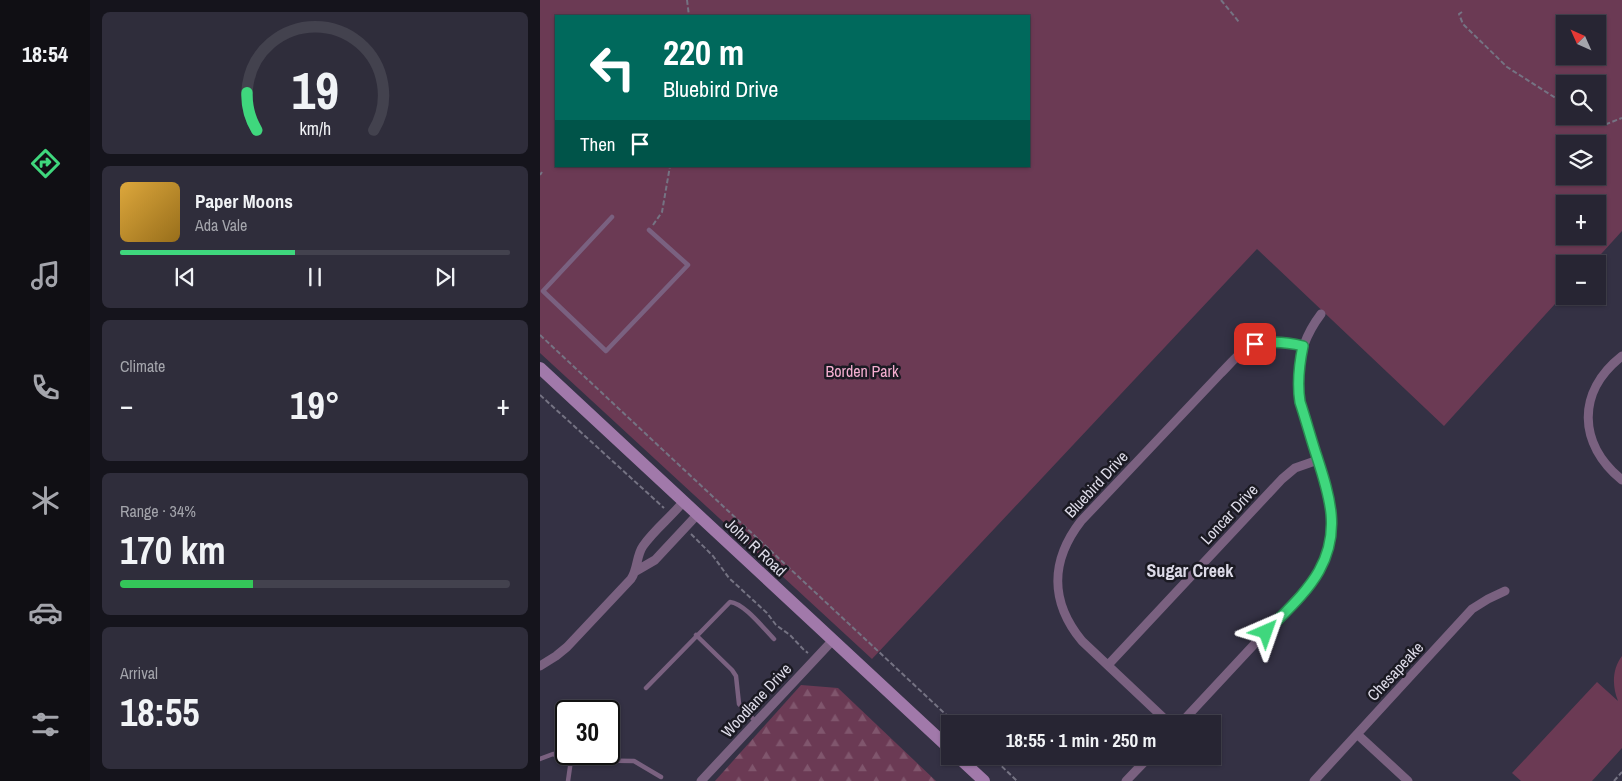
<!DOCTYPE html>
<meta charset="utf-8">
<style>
:root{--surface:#272533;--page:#2f2d3b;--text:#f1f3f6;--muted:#a4a5ac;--line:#43424e;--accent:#3fd77d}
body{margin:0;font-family:"Archivo Narrow",sans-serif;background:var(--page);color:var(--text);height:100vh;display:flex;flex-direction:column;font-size:19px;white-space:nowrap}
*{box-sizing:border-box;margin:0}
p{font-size:16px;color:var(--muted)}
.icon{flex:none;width:28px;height:28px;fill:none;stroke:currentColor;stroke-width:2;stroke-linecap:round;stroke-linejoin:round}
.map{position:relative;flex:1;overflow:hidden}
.panel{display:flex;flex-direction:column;gap:12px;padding:12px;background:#15141c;width:450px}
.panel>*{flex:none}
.banner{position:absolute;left:15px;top:15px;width:475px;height:152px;border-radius:0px;box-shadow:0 1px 4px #0004,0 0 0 1px var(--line);background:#00695c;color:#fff;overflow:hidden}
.needle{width:32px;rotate:315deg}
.buttons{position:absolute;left:1016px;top:15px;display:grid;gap:10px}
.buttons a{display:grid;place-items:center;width:50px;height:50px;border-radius:0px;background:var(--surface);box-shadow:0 1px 4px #0004,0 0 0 1px var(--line);font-size:25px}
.speed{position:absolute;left:15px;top:700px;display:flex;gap:10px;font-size:25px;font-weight:700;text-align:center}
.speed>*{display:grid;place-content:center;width:65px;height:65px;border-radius:50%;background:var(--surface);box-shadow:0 1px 4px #0004,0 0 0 1px var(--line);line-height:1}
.speed .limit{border:2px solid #111;border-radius:8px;background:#fff;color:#111}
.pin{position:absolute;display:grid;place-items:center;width:42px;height:42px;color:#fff;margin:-21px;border-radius:10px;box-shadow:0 2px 8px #0006}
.me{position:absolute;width:55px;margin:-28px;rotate:43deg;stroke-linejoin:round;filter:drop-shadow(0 0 4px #0008)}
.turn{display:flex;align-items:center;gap:18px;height:105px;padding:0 25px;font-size:22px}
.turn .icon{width:65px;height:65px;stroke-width:2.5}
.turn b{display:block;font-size:35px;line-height:42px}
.then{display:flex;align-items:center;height:48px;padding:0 25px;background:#0003;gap:10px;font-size:19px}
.big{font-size:38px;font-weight:700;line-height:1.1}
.panel .card{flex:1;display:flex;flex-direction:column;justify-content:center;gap:8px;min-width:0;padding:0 18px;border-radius:8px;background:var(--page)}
.panel .dial{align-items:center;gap:0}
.dial svg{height:130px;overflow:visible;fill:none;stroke:var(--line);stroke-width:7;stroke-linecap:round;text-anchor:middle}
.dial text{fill:var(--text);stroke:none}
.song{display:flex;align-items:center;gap:15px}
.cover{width:60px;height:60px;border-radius:8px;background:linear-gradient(135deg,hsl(40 70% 55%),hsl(40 70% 35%))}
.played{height:5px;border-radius:2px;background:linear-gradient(90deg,var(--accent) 45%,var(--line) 45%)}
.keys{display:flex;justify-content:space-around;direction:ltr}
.heat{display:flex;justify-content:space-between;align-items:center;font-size:28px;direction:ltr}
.charge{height:8px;border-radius:4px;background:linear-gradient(90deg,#34c759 34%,var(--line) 0)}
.trip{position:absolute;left:401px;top:715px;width:280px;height:50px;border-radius:0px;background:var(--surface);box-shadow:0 1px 4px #0004,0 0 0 1px var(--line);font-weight:700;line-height:50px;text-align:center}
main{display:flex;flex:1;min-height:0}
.tabs{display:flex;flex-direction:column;width:90px;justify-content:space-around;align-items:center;background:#100f14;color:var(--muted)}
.tabs .icon{width:35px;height:35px}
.tabs .selected{color:var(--accent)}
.tabs b{font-size:22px;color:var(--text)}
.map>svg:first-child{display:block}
</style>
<main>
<nav class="tabs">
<b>18:54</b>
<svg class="icon selected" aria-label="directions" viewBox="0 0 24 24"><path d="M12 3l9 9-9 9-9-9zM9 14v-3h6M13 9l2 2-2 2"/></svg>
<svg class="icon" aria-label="music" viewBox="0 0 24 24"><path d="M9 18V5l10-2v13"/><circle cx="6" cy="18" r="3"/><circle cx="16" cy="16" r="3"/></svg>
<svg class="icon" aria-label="phone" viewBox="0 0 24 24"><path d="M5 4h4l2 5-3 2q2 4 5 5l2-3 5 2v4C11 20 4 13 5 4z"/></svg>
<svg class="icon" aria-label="climate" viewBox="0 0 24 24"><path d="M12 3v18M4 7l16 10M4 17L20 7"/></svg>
<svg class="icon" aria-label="car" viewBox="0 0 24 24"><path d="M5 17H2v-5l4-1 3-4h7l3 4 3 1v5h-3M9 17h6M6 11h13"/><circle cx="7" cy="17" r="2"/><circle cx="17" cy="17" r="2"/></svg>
<svg class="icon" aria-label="filters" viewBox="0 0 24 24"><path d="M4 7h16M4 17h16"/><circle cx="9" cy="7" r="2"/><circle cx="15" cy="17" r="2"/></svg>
</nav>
<section class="panel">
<div class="card dial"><svg viewBox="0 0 100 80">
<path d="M14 69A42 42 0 1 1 86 69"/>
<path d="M14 69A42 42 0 0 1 8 46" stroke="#3fd77d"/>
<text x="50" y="56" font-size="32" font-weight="700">19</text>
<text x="50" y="72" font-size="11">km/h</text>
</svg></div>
<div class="card">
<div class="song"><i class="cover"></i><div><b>Paper Moons</b><p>Ada Vale</p></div></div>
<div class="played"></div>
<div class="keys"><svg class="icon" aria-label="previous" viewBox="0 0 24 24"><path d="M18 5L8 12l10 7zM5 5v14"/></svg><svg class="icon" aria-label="pause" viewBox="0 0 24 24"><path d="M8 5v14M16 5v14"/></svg><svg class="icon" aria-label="next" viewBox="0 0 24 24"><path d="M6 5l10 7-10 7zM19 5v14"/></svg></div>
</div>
<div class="card"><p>Climate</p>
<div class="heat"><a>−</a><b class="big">19°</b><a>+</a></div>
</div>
<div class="card"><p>Range · 34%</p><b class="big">170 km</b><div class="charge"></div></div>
<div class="card"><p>Arrival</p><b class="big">18:55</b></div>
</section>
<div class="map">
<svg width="1082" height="781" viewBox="0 0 1082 781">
<defs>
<pattern id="forest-firs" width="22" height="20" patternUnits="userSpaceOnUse" patternTransform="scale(1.25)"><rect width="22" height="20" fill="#6b3a54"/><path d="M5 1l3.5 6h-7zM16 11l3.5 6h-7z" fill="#80566d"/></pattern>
</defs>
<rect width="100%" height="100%" fill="#343144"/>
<!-- forest -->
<path fill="url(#forest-firs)" d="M261 685 298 688 396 781H175Z"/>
<!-- park -->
<path fill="#6b3a54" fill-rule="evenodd" d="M0 0H1082V231L1052 264H1025V293L904 426 717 249 332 659 0 353ZM16 16H489V166H16ZM1025 24H1058V56H1025ZM1025 84H1058V116H1025ZM1025 144H1058V176H1025ZM1025 204H1058V236H1025Z
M1082 656V748L1052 781H981L972 773 1057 682 1078 701C1072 686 1072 669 1082 656Z"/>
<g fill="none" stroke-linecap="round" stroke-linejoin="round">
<!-- path -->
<path stroke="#757383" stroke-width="2" stroke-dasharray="5 2.5" stroke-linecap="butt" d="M147 0 149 16
M681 0 699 22
M922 12 919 14 923 24 967 67 1025 104
M1045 116 1064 125 1082 118
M0 175 2 172
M113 225 122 212 130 166
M0 335 416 724
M0 395 124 508
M151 534 173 556 189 578 227 613 236 625 250 635 264 650 268 653
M451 756 477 781
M1074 781 1082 772"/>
<!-- service -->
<path stroke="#7a6180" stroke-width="4.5" d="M72 217 3 291 66 351 148 265 109 230
M156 635 192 670 196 676 199 704 216 722
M106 688 190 602C204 603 224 629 234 639
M0 759 13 754 31 760
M28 781 31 760 94 761 121 777"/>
<!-- minor -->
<path stroke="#7a6180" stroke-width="9" d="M1082 356C1036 392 1038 444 1082 480
M96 571 115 560 157 515
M568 665 742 479 755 468 778 460
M0 666 16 656 27 647 91 579C98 569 96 556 103 546 114 530 131 517 143 502
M630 724 542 641C510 602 510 561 541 521L681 373C691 363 702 349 715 344 730 339 749 342 763 346
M640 724 763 592C774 579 783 566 788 549 797 520 789 490 779 463 760 408 743 364 781 314
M817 734 868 781
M161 781 293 640
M586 781 610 756
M774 781 932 609 948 599 965 591"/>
<!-- secondary -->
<path stroke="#a179aa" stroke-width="12" d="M0 368 410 749
M417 756 444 781"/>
</g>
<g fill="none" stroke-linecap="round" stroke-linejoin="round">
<!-- route casing -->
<g stroke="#298c51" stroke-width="12">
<path id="route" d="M715 344C731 341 747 342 763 346 759 365 757 383 760 402 766 420 771 439 777 457 790 497 801 532 779 571 766 594 744 613 726 632"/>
</g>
<!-- route -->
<use href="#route" stroke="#3fd77d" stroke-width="9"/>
</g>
<g text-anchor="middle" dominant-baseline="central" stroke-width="5" stroke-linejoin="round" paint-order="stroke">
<!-- park labels -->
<g font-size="16" fill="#f5afd1" stroke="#1b1a23">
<text x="322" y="371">Borden Park</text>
</g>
<!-- street labels -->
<g font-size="16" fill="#dddbe8" stroke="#1b1a23">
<text transform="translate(556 484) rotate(-47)">Bluebird Drive</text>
<text transform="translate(689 514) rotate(-47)">Loncar Drive</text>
<text transform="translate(216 547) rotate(43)">John R Road</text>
<text transform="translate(855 671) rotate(-47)">Chesapeake</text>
<text transform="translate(216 700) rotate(-47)">Woodlane Drive</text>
</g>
<!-- neighbourhood labels -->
<g font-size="18" font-weight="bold" fill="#dddbe8" stroke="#1b1a23">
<text x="650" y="570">Sugar Creek</text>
</g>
</g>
</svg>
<div class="buttons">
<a><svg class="needle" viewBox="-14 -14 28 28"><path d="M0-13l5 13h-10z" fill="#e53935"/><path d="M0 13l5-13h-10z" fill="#a4a5ac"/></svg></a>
<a><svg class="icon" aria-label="search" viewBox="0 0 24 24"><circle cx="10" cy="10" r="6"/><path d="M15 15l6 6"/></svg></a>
<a><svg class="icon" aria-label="layers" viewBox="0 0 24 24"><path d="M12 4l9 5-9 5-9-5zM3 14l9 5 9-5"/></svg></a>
<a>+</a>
<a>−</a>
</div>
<div class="speed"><div class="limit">30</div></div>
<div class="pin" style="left:715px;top:344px;background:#d93025"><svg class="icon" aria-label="arrive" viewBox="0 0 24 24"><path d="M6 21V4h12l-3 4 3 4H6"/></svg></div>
<svg class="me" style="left:726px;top:632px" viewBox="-20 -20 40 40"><path d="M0-17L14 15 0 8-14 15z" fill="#3fd77d" stroke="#fff" stroke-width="4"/></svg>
<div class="trip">18:55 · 1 min · 250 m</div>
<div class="banner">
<div class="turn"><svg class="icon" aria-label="left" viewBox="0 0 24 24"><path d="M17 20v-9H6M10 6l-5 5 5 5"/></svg><div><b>220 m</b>Bluebird Drive</div></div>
<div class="then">Then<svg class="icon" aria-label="arrive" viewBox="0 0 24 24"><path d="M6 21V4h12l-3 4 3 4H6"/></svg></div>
</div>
</div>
</main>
